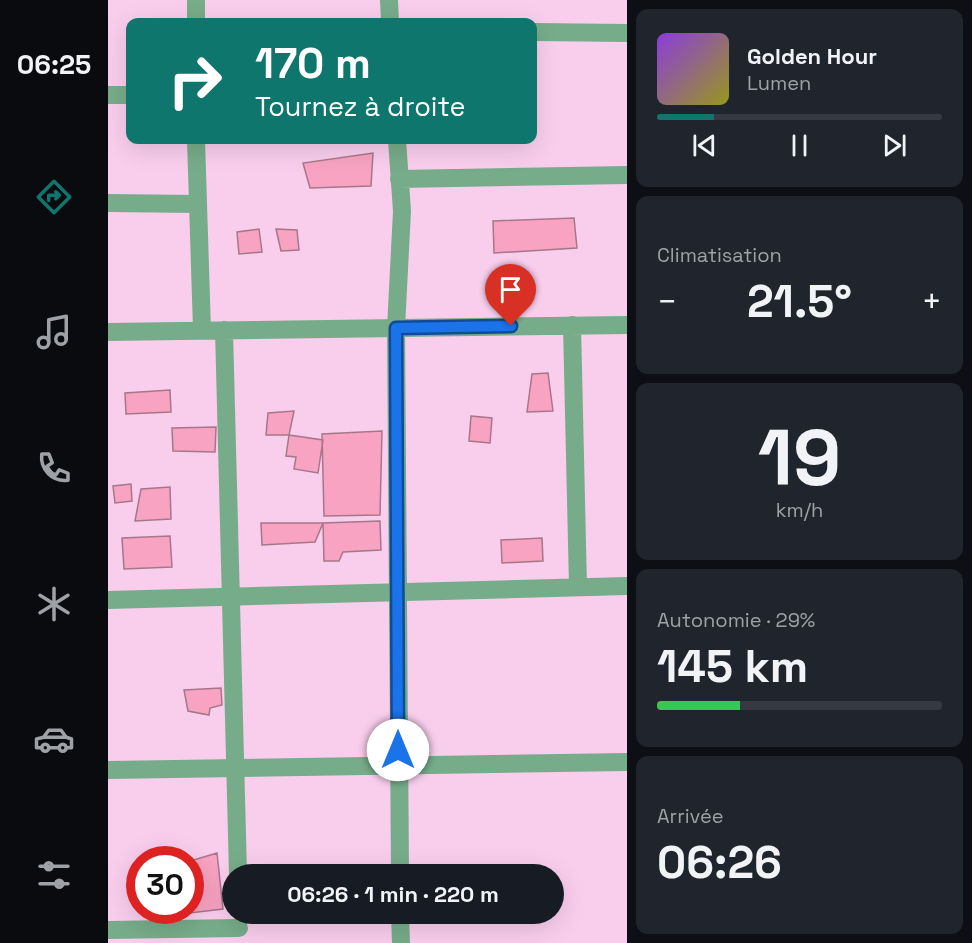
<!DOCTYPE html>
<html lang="fr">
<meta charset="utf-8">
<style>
:root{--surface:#171b24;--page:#20242c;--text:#f1f3f6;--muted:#9ea1a6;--line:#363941;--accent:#0f766e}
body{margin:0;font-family:"Space Grotesk",sans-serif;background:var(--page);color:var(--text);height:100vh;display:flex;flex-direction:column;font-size:22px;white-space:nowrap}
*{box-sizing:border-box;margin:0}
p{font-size:20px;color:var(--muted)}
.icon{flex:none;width:33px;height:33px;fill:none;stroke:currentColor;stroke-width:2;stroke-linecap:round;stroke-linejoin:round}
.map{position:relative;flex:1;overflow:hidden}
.drawer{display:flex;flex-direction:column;gap:9px;padding:9px;background:#0d0f14;width:345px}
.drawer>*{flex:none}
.banner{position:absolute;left:18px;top:18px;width:411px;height:126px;border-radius:12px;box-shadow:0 6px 24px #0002;background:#0f766e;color:#fff;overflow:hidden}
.speed{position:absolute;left:18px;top:846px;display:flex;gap:12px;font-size:30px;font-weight:700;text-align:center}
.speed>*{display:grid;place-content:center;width:78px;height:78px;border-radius:50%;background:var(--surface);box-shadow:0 6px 24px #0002;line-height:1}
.speed .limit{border:9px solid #d22;background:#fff;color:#111}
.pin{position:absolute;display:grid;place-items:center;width:51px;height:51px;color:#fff;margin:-62px -26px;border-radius:50% 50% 50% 0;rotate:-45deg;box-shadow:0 0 6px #0007}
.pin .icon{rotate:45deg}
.me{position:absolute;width:66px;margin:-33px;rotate:0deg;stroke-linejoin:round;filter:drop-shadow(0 0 4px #0008)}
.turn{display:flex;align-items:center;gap:21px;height:126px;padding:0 30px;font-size:27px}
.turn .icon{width:78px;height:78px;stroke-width:2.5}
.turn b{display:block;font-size:42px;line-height:51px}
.big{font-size:45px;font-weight:700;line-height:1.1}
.drawer .widget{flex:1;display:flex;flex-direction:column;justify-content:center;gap:9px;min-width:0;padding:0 21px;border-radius:12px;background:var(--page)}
.drawer .dial{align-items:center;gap:0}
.dial b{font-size:78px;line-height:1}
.song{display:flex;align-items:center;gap:18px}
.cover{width:72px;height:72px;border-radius:9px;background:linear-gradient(135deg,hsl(270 70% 55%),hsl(60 70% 35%))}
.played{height:6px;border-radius:3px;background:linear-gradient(90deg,var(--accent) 20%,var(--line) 20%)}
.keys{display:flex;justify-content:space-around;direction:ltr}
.heat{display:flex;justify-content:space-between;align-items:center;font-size:33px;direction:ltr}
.charge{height:9px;border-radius:4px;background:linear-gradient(90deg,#34c759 29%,var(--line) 0)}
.trip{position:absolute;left:114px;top:864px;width:342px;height:60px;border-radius:30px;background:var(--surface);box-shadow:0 6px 24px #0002;font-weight:700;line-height:60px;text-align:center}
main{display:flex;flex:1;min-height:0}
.tabs{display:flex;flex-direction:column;width:108px;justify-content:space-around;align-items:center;background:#090b0e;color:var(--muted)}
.tabs .icon{width:42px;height:42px}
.tabs .on{color:var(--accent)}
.tabs b{font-size:27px;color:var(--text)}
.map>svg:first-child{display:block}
</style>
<main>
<nav class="tabs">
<b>06:25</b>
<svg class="icon on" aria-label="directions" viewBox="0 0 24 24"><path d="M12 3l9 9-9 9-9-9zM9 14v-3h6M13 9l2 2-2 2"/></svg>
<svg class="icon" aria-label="music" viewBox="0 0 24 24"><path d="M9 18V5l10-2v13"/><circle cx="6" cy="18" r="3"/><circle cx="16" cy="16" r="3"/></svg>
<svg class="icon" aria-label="phone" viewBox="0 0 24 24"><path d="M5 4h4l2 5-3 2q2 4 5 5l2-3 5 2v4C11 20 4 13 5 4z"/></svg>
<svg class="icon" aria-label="climate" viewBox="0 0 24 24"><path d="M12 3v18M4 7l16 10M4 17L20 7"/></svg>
<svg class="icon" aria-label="car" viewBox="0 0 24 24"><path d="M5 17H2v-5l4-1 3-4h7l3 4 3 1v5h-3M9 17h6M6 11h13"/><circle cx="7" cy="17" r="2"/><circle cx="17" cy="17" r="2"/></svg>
<svg class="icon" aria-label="filters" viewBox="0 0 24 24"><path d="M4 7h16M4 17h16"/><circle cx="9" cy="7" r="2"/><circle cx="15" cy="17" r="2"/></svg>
</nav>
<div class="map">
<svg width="519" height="943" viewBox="0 0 519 943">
<rect width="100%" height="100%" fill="#f9ceed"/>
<!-- building -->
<path fill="#f8a3c2" stroke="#a67788" stroke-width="1.5" d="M265 153 263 186 202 188 195 163Z
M466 218 469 248 386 253 385 221Z
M151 229 154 252 131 254 129 232Z
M168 229 189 230 191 250 173 251Z
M440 373 445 411 419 412 424 374Z
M62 390 63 412 18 414 17 393Z
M186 411 181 435H158L160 413Z
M363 416 384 418 382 443 361 441Z
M108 427 107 452 65 451 64 428Z
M274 431 272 515 216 516 214 434Z
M181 435 215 440 210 473 186 469 188 457 178 456Z
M23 484 24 501 7 503 5 486Z
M62 487 63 519 27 521 33 489Z
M272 521 273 550 235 552 231 561H216L215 523Z
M153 523H215L207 542 154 545Z
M62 536 64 567 16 569 14 538Z
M434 538 435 561 394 563 393 540Z
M113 688 114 705 102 708 101 715 80 711 76 690Z
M109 853 115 909 82 913V861Z"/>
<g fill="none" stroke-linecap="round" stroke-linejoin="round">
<!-- minor -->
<path stroke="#77ac8a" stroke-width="18" d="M88 0V22
M281 0 282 22
M424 32 519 33
M0 95H22
M88 140 94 330
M289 140 294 211 288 328 292 874
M291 179 519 175
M0 203 89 204
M464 325 470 587
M116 330 130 874
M0 332 519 325
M0 600 519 586
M0 770 519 762
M292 914 293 943
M0 930 131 928"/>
</g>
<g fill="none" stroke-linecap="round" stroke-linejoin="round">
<!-- route casing -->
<g stroke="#114b97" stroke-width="15">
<path id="route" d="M290 750 288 328 403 326"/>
</g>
<!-- route -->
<use href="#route" stroke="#1a73e8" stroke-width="10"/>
</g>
</svg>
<div class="speed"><div class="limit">30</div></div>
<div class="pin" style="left:403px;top:326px;background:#d93025"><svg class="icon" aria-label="arrive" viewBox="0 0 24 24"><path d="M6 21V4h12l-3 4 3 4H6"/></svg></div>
<svg class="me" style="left:290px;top:750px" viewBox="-20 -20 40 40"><circle r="19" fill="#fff"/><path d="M0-13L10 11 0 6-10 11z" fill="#1a73e8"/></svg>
<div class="trip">06:26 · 1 min · 220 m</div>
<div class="banner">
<div class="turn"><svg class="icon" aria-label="right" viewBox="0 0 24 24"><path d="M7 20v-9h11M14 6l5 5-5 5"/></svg><div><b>170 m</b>Tournez à droite</div></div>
</div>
</div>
<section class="drawer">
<div class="widget">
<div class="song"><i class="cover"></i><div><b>Golden Hour</b><p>Lumen</p></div></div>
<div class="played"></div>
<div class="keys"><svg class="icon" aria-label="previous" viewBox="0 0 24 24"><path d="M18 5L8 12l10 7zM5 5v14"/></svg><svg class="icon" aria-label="pause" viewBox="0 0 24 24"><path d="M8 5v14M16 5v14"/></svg><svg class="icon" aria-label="next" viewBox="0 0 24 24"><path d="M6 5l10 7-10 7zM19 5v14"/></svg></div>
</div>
<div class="widget"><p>Climatisation</p>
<div class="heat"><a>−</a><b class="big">21.5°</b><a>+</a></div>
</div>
<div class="widget dial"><b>19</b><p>km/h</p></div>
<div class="widget"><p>Autonomie · 29%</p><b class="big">145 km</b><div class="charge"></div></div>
<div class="widget"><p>Arrivée</p><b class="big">06:26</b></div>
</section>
</main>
